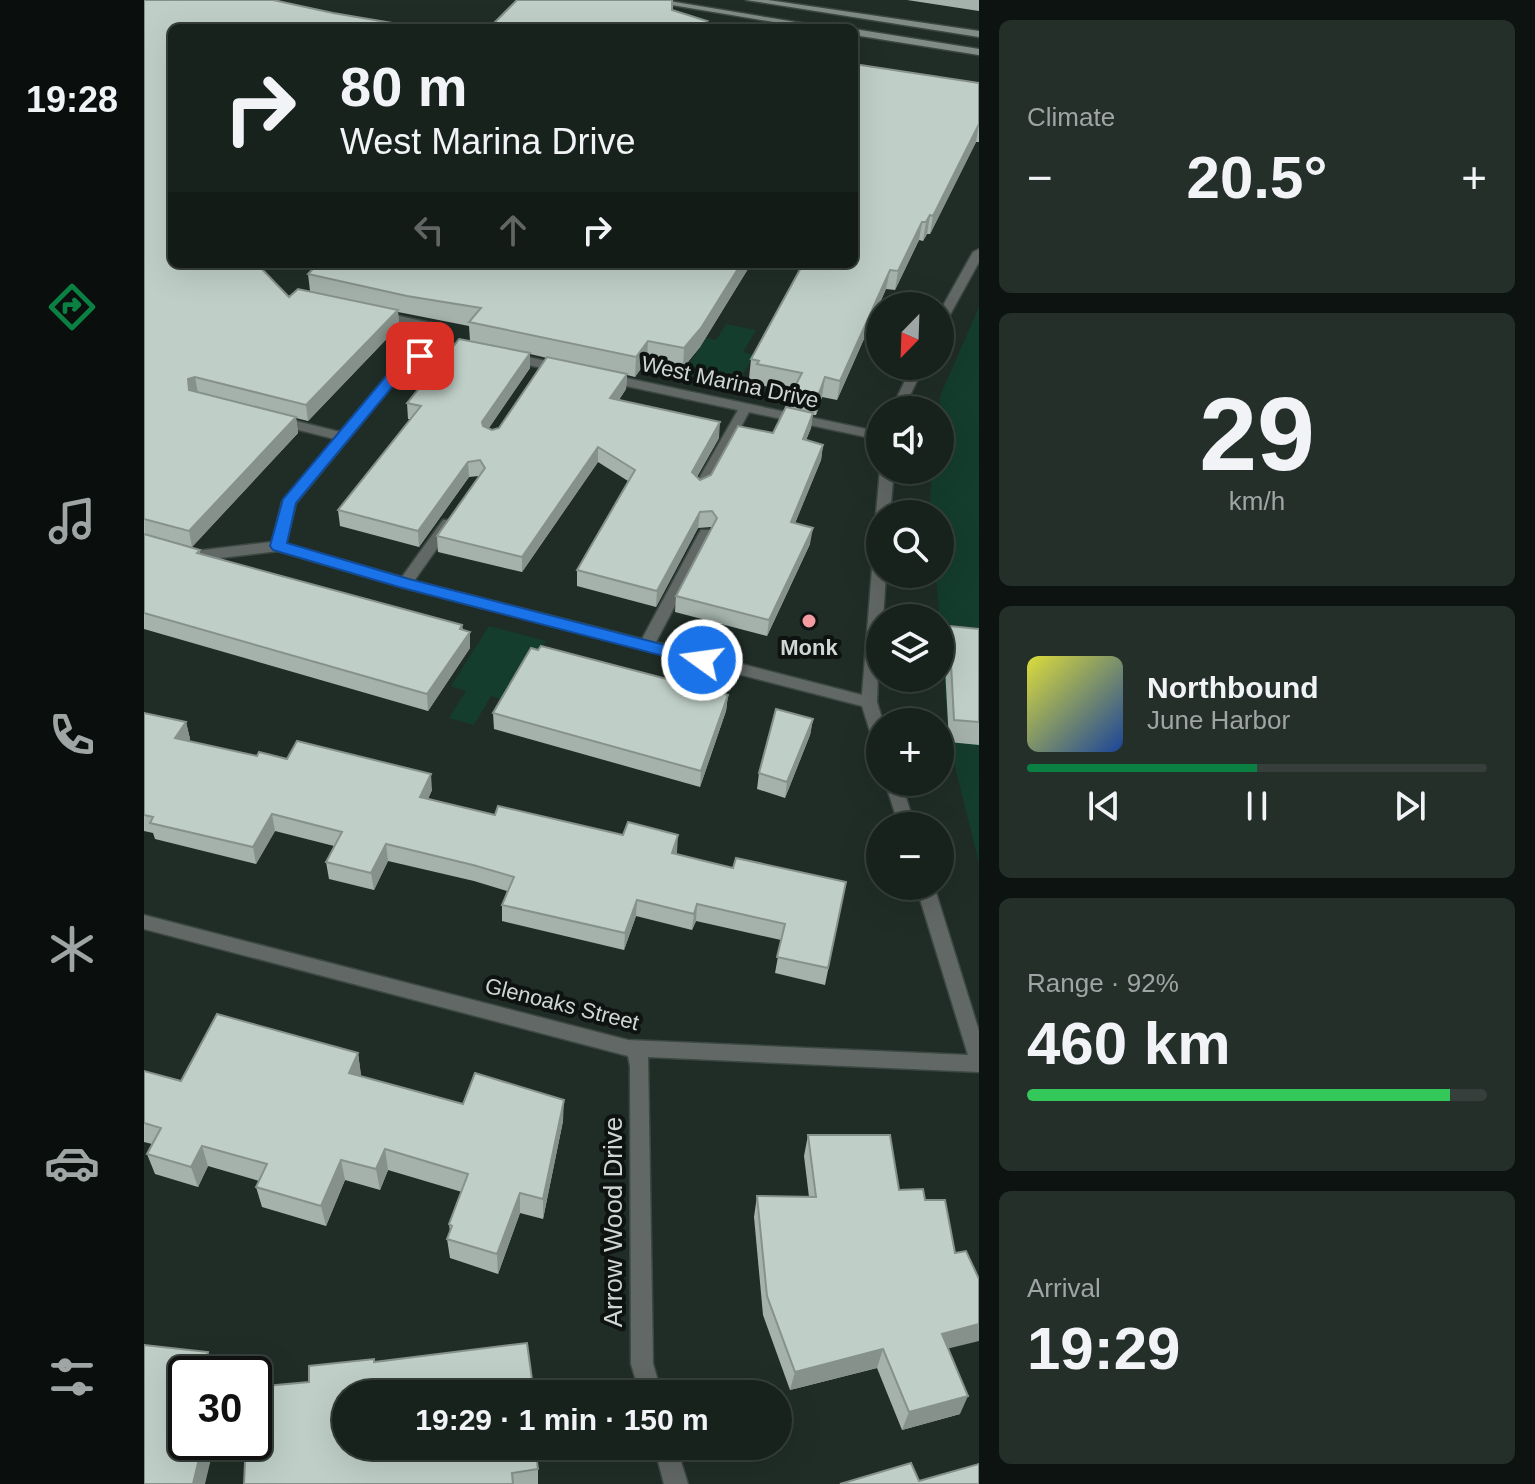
<!DOCTYPE html>
<meta charset="utf-8">
<style>
:root{--surface:#18221d;--page:#252f2a;--text:#f1f3f6;--muted:#9fa4a4;--line:#363f3b;--accent:#0b8043}
body{margin:0;font-family:Arial,sans-serif;background:var(--page);color:var(--text);height:100vh;display:flex;flex-direction:column;font-size:30px;white-space:nowrap}
*{box-sizing:border-box;margin:0}
p{font-size:26px;color:var(--muted)}
.icon{flex:none;width:44px;height:44px;fill:none;stroke:currentColor;stroke-width:2;stroke-linecap:round;stroke-linejoin:round}
.map{position:relative;flex:1;overflow:hidden}
.sheet{display:flex;flex-direction:column;gap:20px;padding:20px;background:#0d1310;width:556px}
.sheet>*{flex:none}
.banner{position:absolute;left:24px;top:24px;width:690px;height:244px;border-radius:12px;box-shadow:0 8px 32px #0002,0 0 0 2px var(--line);background:#18221d;color:var(--text);overflow:hidden}
.needle{width:52px;rotate:203deg}
.buttons{position:absolute;left:722px;top:292px;display:grid;gap:16px}
.buttons a{display:grid;place-items:center;width:88px;height:88px;border-radius:50%;background:var(--surface);box-shadow:0 8px 32px #0002,0 0 0 2px var(--line);font-size:40px}
.speed{position:absolute;left:24px;top:1356px;display:flex;gap:16px;font-size:40px;font-weight:700;text-align:center}
.speed>*{display:grid;place-content:center;width:104px;height:104px;border-radius:50%;background:var(--surface);box-shadow:0 8px 32px #0002,0 0 0 2px var(--line);line-height:1}
.speed .limit{border:4px solid #111;border-radius:12px;background:#fff;color:#111}
.pin{position:absolute;display:grid;place-items:center;width:68px;height:68px;color:#fff;margin:-34px;border-radius:16px;box-shadow:0 4px 12px #0006}
.me{position:absolute;width:88px;margin:-44px;rotate:284deg;stroke-linejoin:round;filter:drop-shadow(0 0 6px #0008)}
.turn{display:flex;align-items:center;gap:28px;height:168px;padding:0 40px;font-size:36px}
.turn .icon{width:104px;height:104px;stroke-width:2.5}
.turn b{display:block;font-size:56px;line-height:68px}
.lanes{display:flex;align-items:center;height:76px;padding:0 40px;background:#0003;justify-content:center;gap:40px;direction:ltr}
.lanes .off{opacity:.35}
.big{font-size:60px;font-weight:800;line-height:1.1}
.sheet .card{flex:1;display:flex;flex-direction:column;justify-content:center;gap:12px;min-width:0;padding:0 28px;border-radius:12px;background:var(--page)}
.sheet .dial{align-items:center;gap:0}
.dial b{font-size:104px;line-height:1}
.song{display:flex;align-items:center;gap:24px}
.cover{width:96px;height:96px;border-radius:12px;background:linear-gradient(135deg,hsl(60 70% 55%),hsl(220 70% 35%))}
.played{height:8px;border-radius:4px;background:linear-gradient(90deg,var(--accent) 50%,var(--line) 50%)}
.keys{display:flex;justify-content:space-around;direction:ltr}
.heat{display:flex;justify-content:space-between;align-items:center;font-size:44px;direction:ltr}
.charge{height:12px;border-radius:6px;background:linear-gradient(90deg,#34c759 92%,var(--line) 0)}
.trip{position:absolute;left:188px;top:1380px;width:460px;height:80px;border-radius:40px;background:var(--surface);box-shadow:0 8px 32px #0002,0 0 0 2px var(--line);font-weight:800;line-height:80px;text-align:center}
main{display:flex;flex:1;min-height:0}
.dock{display:flex;flex-direction:column;width:144px;justify-content:space-around;align-items:center;background:#0a0e0c;color:var(--muted)}
.dock .icon{width:56px;height:56px}
.dock .active{color:var(--accent)}
.dock b{font-size:36px;color:var(--text)}
.map>svg:first-child{display:block}
</style>
<main>
<nav class="dock">
<b>19:28</b>
<svg class="icon active" aria-label="directions" viewBox="0 0 24 24"><path d="M12 3l9 9-9 9-9-9zM9 14v-3h6M13 9l2 2-2 2"/></svg>
<svg class="icon" aria-label="music" viewBox="0 0 24 24"><path d="M9 18V5l10-2v13"/><circle cx="6" cy="18" r="3"/><circle cx="16" cy="16" r="3"/></svg>
<svg class="icon" aria-label="phone" viewBox="0 0 24 24"><path d="M5 4h4l2 5-3 2q2 4 5 5l2-3 5 2v4C11 20 4 13 5 4z"/></svg>
<svg class="icon" aria-label="climate" viewBox="0 0 24 24"><path d="M12 3v18M4 7l16 10M4 17L20 7"/></svg>
<svg class="icon" aria-label="car" viewBox="0 0 24 24"><path d="M5 17H2v-5l4-1 3-4h7l3 4 3 1v5h-3M9 17h6M6 11h13"/><circle cx="7" cy="17" r="2"/><circle cx="17" cy="17" r="2"/></svg>
<svg class="icon" aria-label="filters" viewBox="0 0 24 24"><path d="M4 7h16M4 17h16"/><circle cx="9" cy="7" r="2"/><circle cx="15" cy="17" r="2"/></svg>
</nav>
<div class="map">
<svg width="835" height="1484" viewBox="0 0 835 1484">
<rect width="100%" height="100%" fill="#202d27"/>
<!-- green -->
<path fill="#143d2d" d="M835 307V864L805 742 792 574H796V514H785L788 470H796V396Z
M582 324 612 330 599 352 610 355 592 386 539 374 562 338 572 340Z
M345 626 402 641 365 702 347 696 330 725 305 718 322 691 307 686Z"/>
<g fill="none" stroke-linecap="round" stroke-linejoin="round">
<!-- street casing -->
<g stroke="#3c4843" stroke-width="3">
<path id="street" d="M835 249V262L802 322 796 326V311L829 252Z
M236 312 297 325 301 344 330 346 336 350 330 354 297 351 262 369 152 503 142 544 258 577 299 520H309L311 523 270 581 498 639 555 533 557 530H567L569 533 512 642 718 695 729 557 736 552V574H742L739 618H736L733 702 739 722H736V744L728 738 718 706 261 588 134 551 51 561 0 546V537L51 551 128 542 138 502 191 439 127 423V417L132 416 196 432 254 363 289 345 287 330 232 319 230 316Z
M365 353 421 365 423 368 417 372 361 360 359 357Z
M768 366H780L759 410H747Z
M463 374 736 432V440L605 412 563 489 556 493 549 489 594 410 459 381 457 378Z
M736 470H750L746 514H736V518L732 514Z
M741 782H757L771 826H755Z
M772 886H790L835 1031V1072L504 1057 509 1364 518 1394H496L487 1364 486 1066 484 1056 0 929V915L484 1040 824 1055Z
M510 1446H532L544 1484H520Z"/>
</g>
<!-- secondary casing -->
<g stroke="#3c4843" stroke-width="3">
<path id="secondary" d="M498 0H519L688 28H665Z
M602 0H624L835 31V37Z
M710 29 835 49V55L710 35Z"/>
</g>
<!-- street -->
<use href="#street" fill="#626865" fill-rule="evenodd"/>
<!-- secondary -->
<use href="#secondary" fill="#828c87" fill-rule="evenodd"/>
</g>
<!-- wall -->
<path fill="#a4b2ab" fill-rule="evenodd" d="M0 0H136L28 28V264L145 297 166 291 164 274 174 264H607L556 347 539 368 503 360 491 377 483 375 482 389 475 400 575 438 553 477 556 480 567 475 629 433 647 408 649 392 611 384 612 380 605 379 607 359 835 83V142H832L786 234H783L779 241 775 240 751 290 742 289 693 400 678 397 672 415H668L667 428 662 440 679 445 677 460 651 523 666 544 623 636 531 612 532 596 568 528 567 527 554 528 512 607 433 586V570L484 481 454 462 378 572 294 552 293 536 335 476 325 477 275 547 196 526 194 510 266 419H264L263 403 326 341 325 326 254 312 255 326 164 421 152 418 154 433 48 547 1 534 56 550V554L318 625 319 630 326 632V648L284 711 0 629ZM386 354 403 358 355 428 348 430 344 429 386 368Z
M763 0H835V11Z
M805 626 835 629V745L805 742 800 649Z
M584 695 582 711 556 787 350 729 349 713Z
M0 713 42 722 46 739 44 741 113 756 143 759 288 790 284 799 351 815 533 852 532 854 589 868 702 882 681 985 631 973 637 940 552 921 548 930 492 916 480 950 358 921V905L363 891 330 881 244 861 230 890 185 879 182 862 190 846 131 831 112 864 11 839 9 833 0 831Z
M669 719 666 735 641 798 613 789 615 773Z
M214 1053 217 1076 319 1104 419 1121 399 1219 376 1213 354 1274 306 1258 303 1239 306 1232 305 1224 318 1192 244 1170 236 1190 201 1180 182 1226 118 1207 112 1187 115 1181 64 1166 54 1187 11 1174 3 1154 8 1144 0 1142V1071L37 1081Z
M664 1135 755 1190 804 1349 816 1414 758 1430 733 1368 646 1390 619 1315 610 1217 613 1196 665 1197 660 1156Z
M165 1382 202 1394 394 1469V1484H100Z"/>
<!-- shaded-wall -->
<path fill="#86918b" d="M563 21V28H550Z
M835 124 832 142 786 234 789 216Z
M786 215 783 234 779 241 782 222Z
M778 222 775 240 751 290 754 271Z
M597 264H607L556 347 539 368 540 348Z
M746 270 742 289 693 400 696 381Z
M254 310 255 326 164 421 162 405Z
M504 341 503 360 491 377 492 357Z
M386 353V368L339 437 338 422Z
M483 374 482 389 465 414 466 398Z
M51 377 54 393 47 395 44 379Z
M681 377 678 397 672 415 674 396Z
M669 413 667 428 656 455 659 439Z
M152 417 154 433 48 547 45 531Z
M576 422 575 438 546 488 548 472Z
M679 445 677 460 645 538 647 522Z
M454 447V462L378 572V557Z
M324 462 325 477 275 547 274 531Z
M556 512 554 528 512 607 513 591Z
M669 528 666 544 623 636 625 620Z
M318 625 319 641 326 632V648L284 711 283 694Z
M584 695 582 711 556 787 557 771Z
M669 719 666 735 641 798 643 782Z
M42 722 46 739 35 755 31 738Z
M287 774 288 790 277 814 276 797Z
M128 814 131 831 112 864 109 847Z
M534 835 533 852 527 870 528 853Z
M242 844 244 861 230 890 227 873Z
M493 900 492 916 480 950 481 933Z
M553 904 552 921 548 930 550 914Z
M214 1053 217 1075 209 1094 205 1073Z
M420 1100 419 1121 399 1219V1199Z
M58 1146 64 1166 54 1187 47 1167Z
M241 1149 244 1170 236 1190 232 1169Z
M197 1160 201 1180 182 1226 177 1206Z
M376 1193V1213L354 1274 353 1254Z
M835 1324V1341L790 1352 798 1334Z
M739 1349 733 1368 646 1390 651 1372Z
M64 1352 71 1370 70 1374H58Z
M824 1396 816 1414 758 1430 765 1412Z
M59 1442H71L61 1484H49Z"/>
<!-- building -->
<path fill="#bfcfc7" stroke="#86918b" stroke-width="2" d="M0 0H129L189 13 278 28H28V162H25L28 165V264H113L145 297 154 289 254 310 162 405 51 377 44 379 45 390 152 417 45 531 0 519Z
M373 0H528V10L563 21 550 28H345Z
M710 64 835 83V124L789 216 786 215 782 222H778L754 271 746 270 696 381 681 377 674 396 649 390 658 373 613 364 615 361 607 359 659 264H710Z
M174 264H597L557 328 540 348 504 341 492 357 325 322 337 308 263 296 164 274Z
M315 339 386 353 338 422 339 426 348 430 355 428 403 357 483 374 466 398 576 422 548 472 556 480 567 475 594 426 629 433 642 407 669 413 659 439 679 445 647 522 669 528 625 620 532 596 573 518 568 511 556 512 513 591 433 570 491 470 454 447 378 557 293 536 341 468 336 460 324 462 274 531 194 510 277 406 263 403Z
M0 534 56 550 53 553 318 625 316 629 326 632 283 694 0 613Z
M805 626 835 629V722L810 720Z
M397 646 584 695 557 771 349 713 387 648 394 650Z
M632 709 669 719 643 782 615 773Z
M0 713 42 722 31 738 113 756 115 752 143 759 153 741 287 774 276 797 351 815 354 806 479 835 484 822 534 835 528 853 589 868 592 858 702 882 684 968 633 957 641 924 553 904 550 914 493 900 481 933 358 905 370 877 329 865 242 844 227 873 182 862 198 832 128 814 109 847 6 823 9 817 0 815Z
M73 1014 214 1053 205 1073 319 1104 331 1073 420 1100 399 1199 376 1193 353 1254 303 1239 308 1226 305 1224 324 1174 241 1149 232 1169 197 1160 177 1206 112 1187 123 1164 58 1146 47 1167 3 1154 17 1128 0 1123V1071L37 1081Z
M664 1135H746L755 1190 779 1189 781 1200H801L811 1253 822 1251 835 1279V1324L798 1334 824 1396 765 1412 739 1349 651 1372 623 1296 613 1196 672 1197Z
M383 1343 390 1394H202V1446H391L394 1469 368 1473 369 1484H100L102 1442H110V1387L165 1382V1366L230 1359V1362Z
M0 1345 64 1352 58 1374H42V1442H59L49 1484H0Z
M767 1463 775 1481 835 1464V1484H696Z"/>
<!-- route -->
<path fill="#1a73e8" stroke="#114b97" stroke-width="2" d="M276 352 283 356 263 369 152 503 143 543 265 579 564 656 566 660 564 664 558 666 255 587 129 550 126 546 139 499 253 363Z"/>
<!-- markers -->
<circle fill="#f49aa1" stroke="#0e1311" stroke-width="3" cx="665" cy="621" r="8"/>
<g text-anchor="middle" dominant-baseline="central" stroke-width="8" stroke-linejoin="round" paint-order="stroke">
<!-- street labels -->
<g font-size="22" fill="#cfd6d3" stroke="#0e1311">
<text transform="translate(586 382) rotate(12)">West Marina Drive</text>
<text transform="translate(418 1004) rotate(14)">Glenoaks Street</text>
</g>
<!-- poi labels -->
<g font-size="22" font-weight="bold" fill="#cfd6d3" stroke="#0e1311">
<text x="665" y="647">Monk</text>
</g>
<!-- near-street labels -->
<g font-size="26" fill="#cfd6d3" stroke="#0e1311">
<text transform="translate(469 1222) rotate(-90)">Arrow Wood Drive</text>
</g>
</g>
</svg>
<div class="buttons">
<a><svg class="needle" viewBox="-14 -14 28 28"><path d="M0-13l5 13h-10z" fill="#e53935"/><path d="M0 13l5-13h-10z" fill="#9fa4a4"/></svg></a>
<a><svg class="icon" aria-label="sound" viewBox="0 0 24 24"><path d="M4 9h4l5-4v14l-5-4H4zM17 9q2 3 0 6"/></svg></a>
<a><svg class="icon" aria-label="search" viewBox="0 0 24 24"><circle cx="10" cy="10" r="6"/><path d="M15 15l6 6"/></svg></a>
<a><svg class="icon" aria-label="layers" viewBox="0 0 24 24"><path d="M12 4l9 5-9 5-9-5zM3 14l9 5 9-5"/></svg></a>
<a>+</a>
<a>−</a>
</div>
<div class="speed"><div class="limit">30</div></div>
<div class="pin" style="left:276px;top:356px;background:#d93025"><svg class="icon" aria-label="arrive" viewBox="0 0 24 24"><path d="M6 21V4h12l-3 4 3 4H6"/></svg></div>
<svg class="me" style="left:558px;top:660px" viewBox="-20 -20 40 40"><circle r="17" fill="#1a73e8" stroke="#fff" stroke-width="3"/><path d="M0-11L8 9 0 5-8 9z" fill="#fff"/></svg>
<div class="trip">19:29 · 1 min · 150 m</div>
<div class="banner">
<div class="turn"><svg class="icon" aria-label="right" viewBox="0 0 24 24"><path d="M7 20v-9h11M14 6l5 5-5 5"/></svg><div><b>80 m</b>West Marina Drive</div></div>
<div class="lanes"><svg class="icon off" aria-label="left" viewBox="0 0 24 24"><path d="M17 20v-9H6M10 6l-5 5 5 5"/></svg><svg class="icon off" aria-label="ahead" viewBox="0 0 24 24"><path d="M12 20V5M6 11l6-6 6 6"/></svg><svg class="icon" aria-label="right" viewBox="0 0 24 24"><path d="M7 20v-9h11M14 6l5 5-5 5"/></svg></div>
</div>
</div>
<section class="sheet">
<div class="card"><p>Climate</p>
<div class="heat"><a>−</a><b class="big">20.5°</b><a>+</a></div>
</div>
<div class="card dial"><b>29</b><p>km/h</p></div>
<div class="card">
<div class="song"><i class="cover"></i><div><b>Northbound</b><p>June Harbor</p></div></div>
<div class="played"></div>
<div class="keys"><svg class="icon" aria-label="previous" viewBox="0 0 24 24"><path d="M18 5L8 12l10 7zM5 5v14"/></svg><svg class="icon" aria-label="pause" viewBox="0 0 24 24"><path d="M8 5v14M16 5v14"/></svg><svg class="icon" aria-label="next" viewBox="0 0 24 24"><path d="M6 5l10 7-10 7zM19 5v14"/></svg></div>
</div>
<div class="card"><p>Range · 92%</p><b class="big">460 km</b><div class="charge"></div></div>
<div class="card"><p>Arrival</p><b class="big">19:29</b></div>
</section>
</main>
